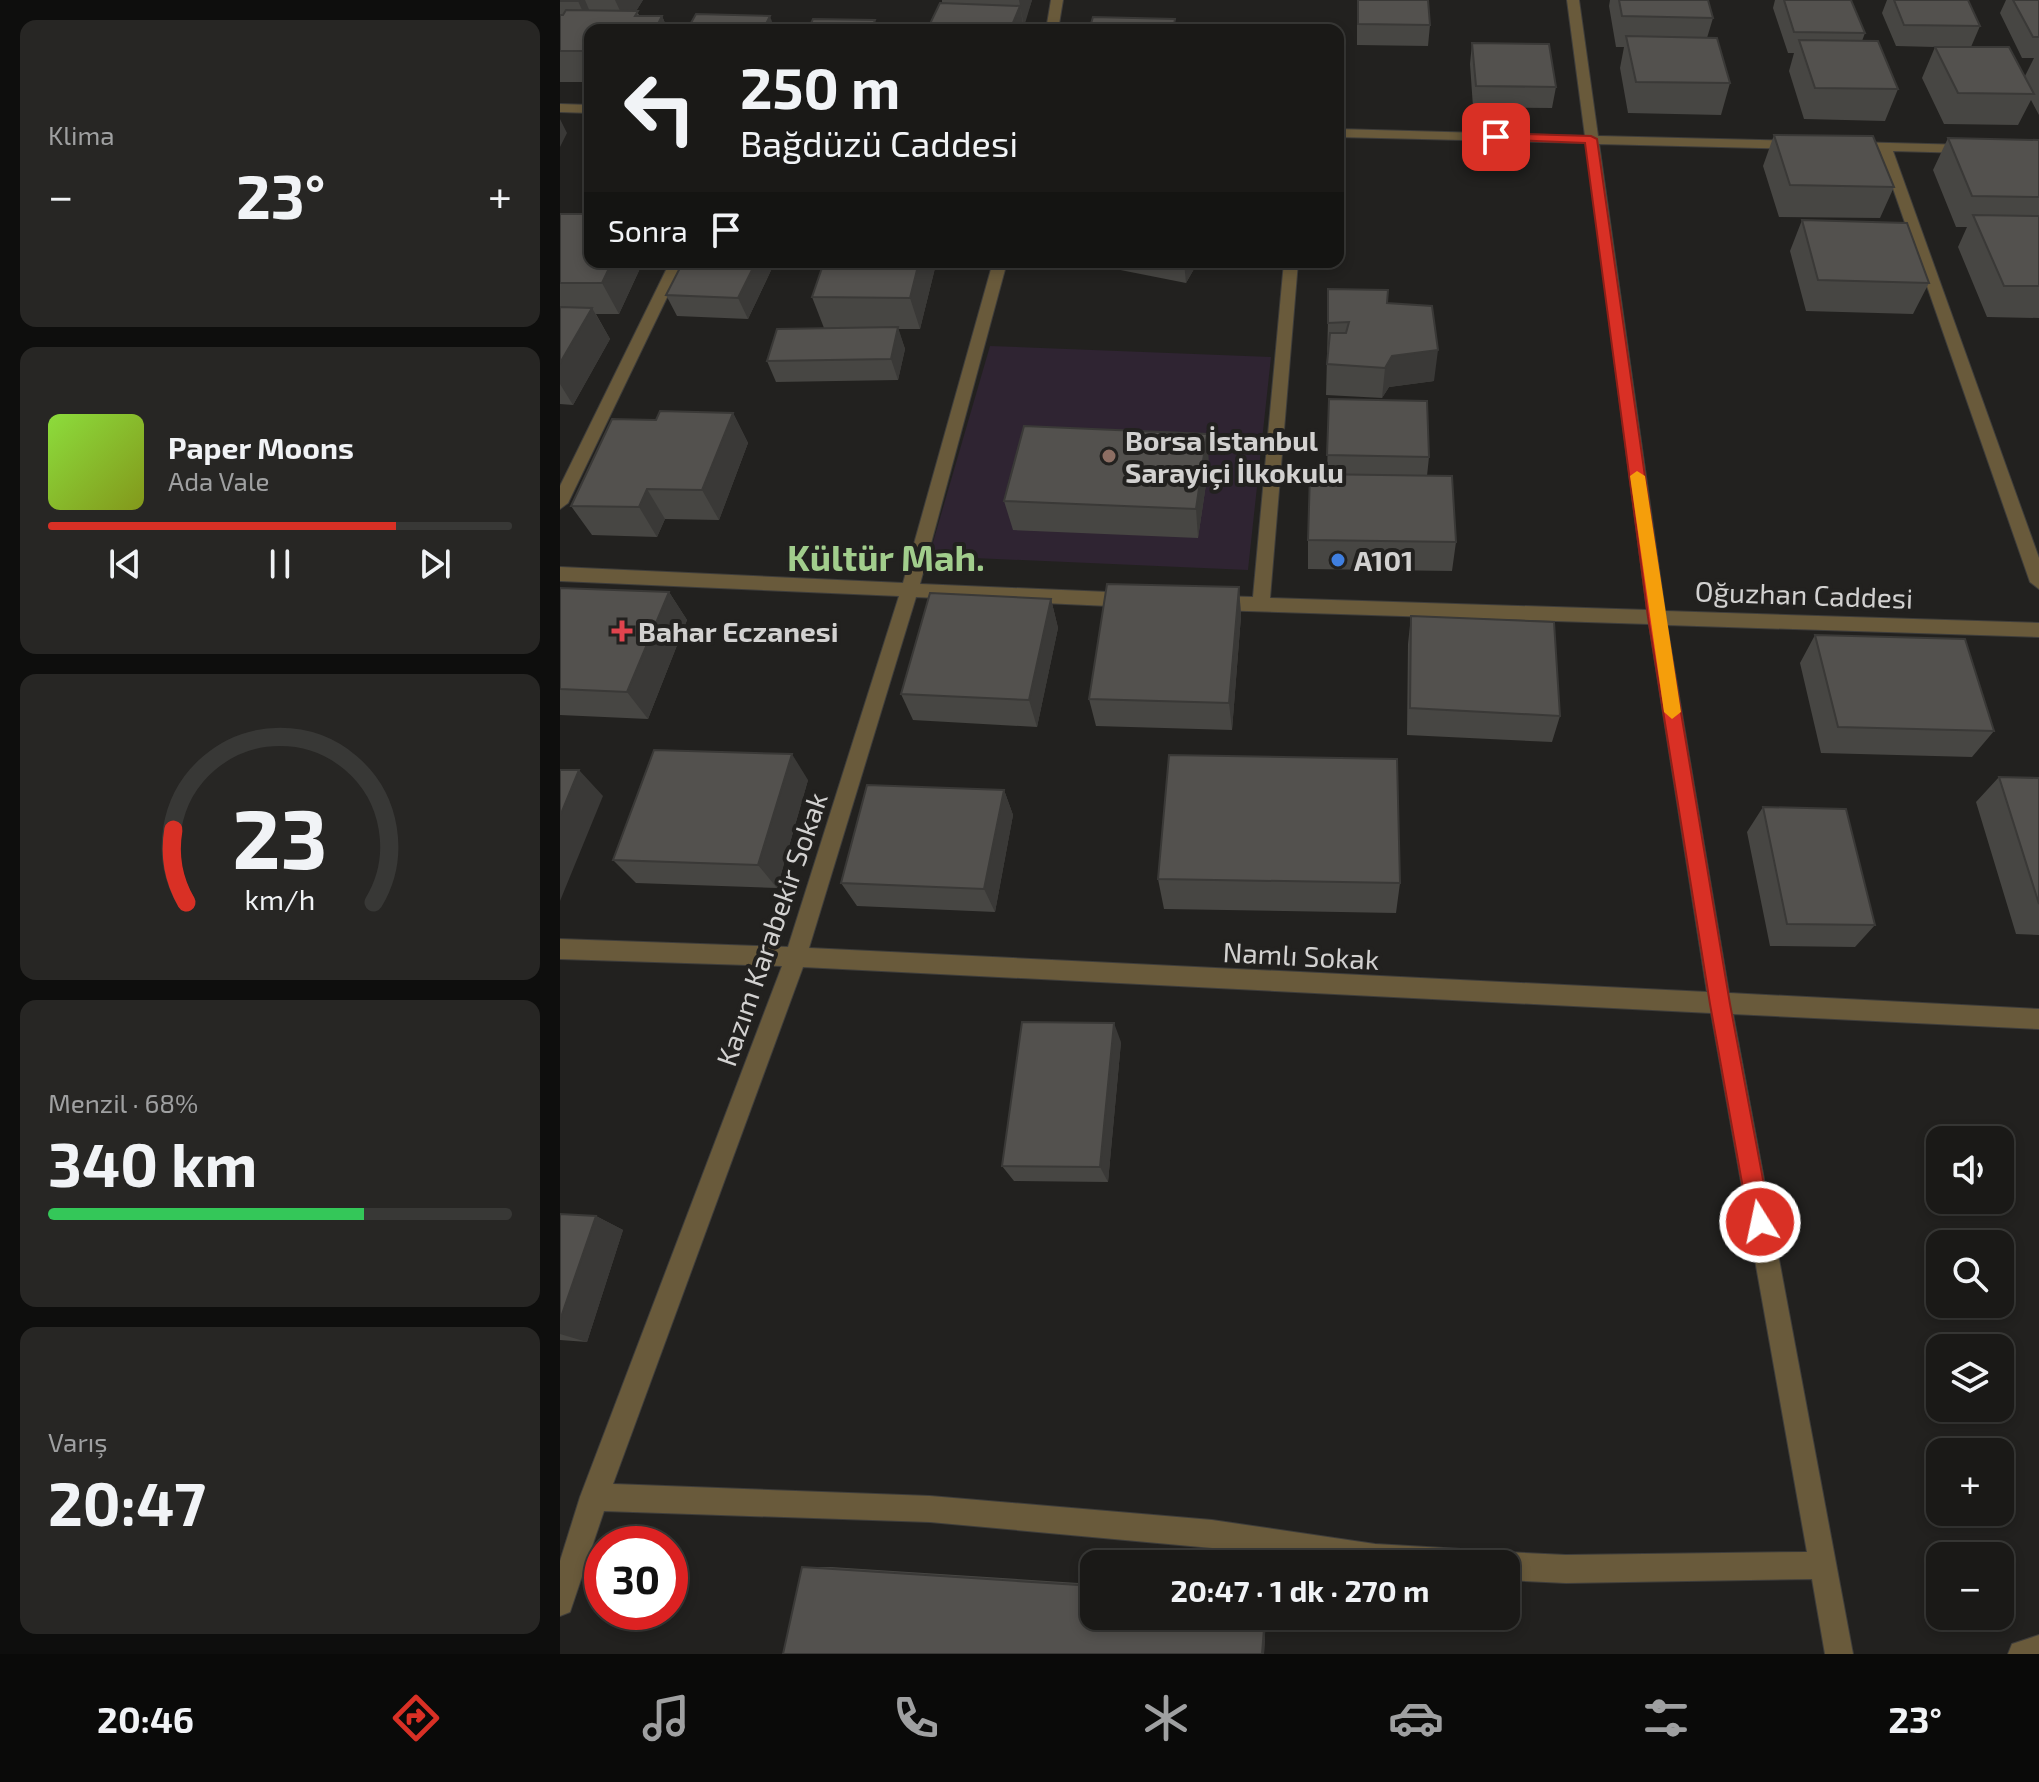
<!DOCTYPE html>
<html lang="tr">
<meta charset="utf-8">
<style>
:root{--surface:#1a1917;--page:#272624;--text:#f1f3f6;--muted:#9fa0a1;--line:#383836;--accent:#d93025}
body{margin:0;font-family:"Exo 2",sans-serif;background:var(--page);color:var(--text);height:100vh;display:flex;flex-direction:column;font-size:30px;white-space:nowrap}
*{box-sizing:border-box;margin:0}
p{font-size:26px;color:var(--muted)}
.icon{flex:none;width:44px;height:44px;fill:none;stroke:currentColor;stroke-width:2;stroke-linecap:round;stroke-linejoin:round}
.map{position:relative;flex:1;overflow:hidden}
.drawer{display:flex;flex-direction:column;gap:20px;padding:20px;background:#0e0e0d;width:560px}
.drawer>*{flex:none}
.guide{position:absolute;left:24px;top:24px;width:760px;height:244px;border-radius:16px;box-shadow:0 4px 12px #0003,0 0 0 2px var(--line);background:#1a1917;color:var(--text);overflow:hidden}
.tools{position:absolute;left:1366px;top:1126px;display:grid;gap:16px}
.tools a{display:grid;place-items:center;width:88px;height:88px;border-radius:16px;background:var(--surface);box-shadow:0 4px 12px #0003,0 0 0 2px var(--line);font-size:40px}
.speed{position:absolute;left:24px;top:1526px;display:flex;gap:16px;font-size:40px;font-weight:700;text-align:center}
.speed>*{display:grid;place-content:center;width:104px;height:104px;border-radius:50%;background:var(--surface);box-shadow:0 4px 12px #0003,0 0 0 2px var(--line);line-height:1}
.speed .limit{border:12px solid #d22;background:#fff;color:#111}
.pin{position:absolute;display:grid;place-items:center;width:68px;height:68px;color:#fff;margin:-34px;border-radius:16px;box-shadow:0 4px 12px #0006}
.me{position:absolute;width:88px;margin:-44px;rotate:350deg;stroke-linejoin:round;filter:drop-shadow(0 0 6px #0008)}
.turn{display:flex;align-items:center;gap:28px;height:168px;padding:0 24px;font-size:36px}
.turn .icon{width:104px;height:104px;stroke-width:2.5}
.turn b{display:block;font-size:56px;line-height:68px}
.then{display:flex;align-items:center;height:76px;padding:0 24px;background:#0003;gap:16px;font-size:30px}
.big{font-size:60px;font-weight:700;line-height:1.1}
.drawer .card{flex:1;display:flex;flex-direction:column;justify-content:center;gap:12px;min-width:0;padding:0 28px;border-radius:16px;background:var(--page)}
.drawer .dial{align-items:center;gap:0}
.dial svg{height:208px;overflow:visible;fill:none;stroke:var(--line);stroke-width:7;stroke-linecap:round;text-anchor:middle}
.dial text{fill:var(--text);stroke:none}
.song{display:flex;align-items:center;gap:24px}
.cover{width:96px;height:96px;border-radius:12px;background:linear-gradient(135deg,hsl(90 70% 55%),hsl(70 70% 35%))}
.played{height:8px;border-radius:4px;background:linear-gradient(90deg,var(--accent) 75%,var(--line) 75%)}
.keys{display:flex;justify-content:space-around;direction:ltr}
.heat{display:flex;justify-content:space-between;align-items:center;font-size:44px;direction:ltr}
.charge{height:12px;border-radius:6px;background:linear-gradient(90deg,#34c759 68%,var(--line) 0)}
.trip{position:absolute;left:520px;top:1550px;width:440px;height:80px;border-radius:16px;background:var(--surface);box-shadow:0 4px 12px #0003,0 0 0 2px var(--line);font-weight:700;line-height:80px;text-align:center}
.dock{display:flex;height:128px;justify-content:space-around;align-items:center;background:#0a0a09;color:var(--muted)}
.dock .icon{width:56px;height:56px}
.dock .current{color:var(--accent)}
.dock b{font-size:36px;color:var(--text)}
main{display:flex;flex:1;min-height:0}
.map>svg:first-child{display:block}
</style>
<main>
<section class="drawer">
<div class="card"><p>Klima</p>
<div class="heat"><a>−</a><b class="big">23°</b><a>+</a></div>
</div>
<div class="card">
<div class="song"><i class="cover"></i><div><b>Paper Moons</b><p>Ada Vale</p></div></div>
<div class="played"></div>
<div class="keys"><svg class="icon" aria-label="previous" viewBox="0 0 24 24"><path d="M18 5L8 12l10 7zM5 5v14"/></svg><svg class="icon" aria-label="pause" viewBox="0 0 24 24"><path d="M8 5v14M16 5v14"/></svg><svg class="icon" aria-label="next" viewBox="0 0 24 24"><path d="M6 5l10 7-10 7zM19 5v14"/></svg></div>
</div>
<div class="card dial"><svg viewBox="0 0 100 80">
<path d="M14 69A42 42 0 1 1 86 69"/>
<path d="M14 69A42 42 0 0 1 9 41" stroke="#d93025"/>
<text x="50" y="56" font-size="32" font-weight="700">23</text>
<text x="50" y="72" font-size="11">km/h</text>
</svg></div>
<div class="card"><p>Menzil · 68%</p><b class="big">340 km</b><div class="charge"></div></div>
<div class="card"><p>Varış</p><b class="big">20:47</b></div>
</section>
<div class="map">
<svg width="1479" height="1654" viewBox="0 0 1479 1654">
<rect width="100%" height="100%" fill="#22211f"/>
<!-- education -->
<path fill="#2f2432" d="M430 346 711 357 688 570 369 556Z"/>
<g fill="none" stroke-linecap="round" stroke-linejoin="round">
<!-- minor casing -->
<g stroke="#3e3d3b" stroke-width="2">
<path id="minor" d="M491 0H503L498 30H486Z
M1007 0H1019L1038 136 1235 141 1242 145 1235 149 1039 144 1105 611 1479 623V637L1107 625 1169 993 1479 1009V1029L1173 1014 1293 1654H1265L1252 1579 1006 1583 946 1580V1564H933L936 1556 946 1552 1006 1555 1247 1552 1151 1013 243 967 53 1484 370 1496 652 1520 815 1544 918 1550 928 1554 932 1564H763L652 1548 370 1522 44 1511 10 1612 0 1616V1561L20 1497 222 966 0 959V939L228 947 339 596 0 581V567L343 583 433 262H447L360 584 571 593 580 600 571 607 356 597 249 948 1147 992 1089 624 655 610 646 603 655 596 693 597 724 262H738L710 598 1087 610 1026 143 778 137V129L1025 136Z
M0 104 30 105V113L0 112Z
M1291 142 1407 145 1414 149 1407 153 1333 151 1479 558V589L1470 582 1320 151 1286 149V143Z
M110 262H124L8 503 0 509V486Z
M1479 1635V1654H1448L1452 1644Z"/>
</g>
<!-- minor -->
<use href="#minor" fill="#695a3b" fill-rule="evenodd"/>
</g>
<!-- wall -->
<path fill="#474643" d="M0 0H83L76 11 80 16H102L108 30H30V82H0Z
M382 0H472L463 27 464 30H367L382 3Z
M797 0H868L870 25 868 46 797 45Z
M1050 0H1148L1153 18 1147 38 1170 83 1161 115 1068 113 1060 68 1064 47H1056L1049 6Z
M1215 0H1291L1305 33 1302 41 1338 89 1325 121 1244 119 1229 71 1234 53H1228L1213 8Z
M1327 0H1408L1420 26 1411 47 1465 76 1474 58H1462L1440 13 1446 0H1479V115L1471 100 1458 125 1384 124 1362 78 1375 47 1336 46 1322 13Z
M912 43 996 87 992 108 913 107 910 64Z
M1214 135 1334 187 1320 218 1219 217 1203 166Z
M1388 138 1479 140V318L1427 317 1398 247 1407 227H1396L1373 170Z
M0 214 30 262H83L59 314H36L50 339 13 405 0 404Z
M1242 220 1369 283 1353 314 1246 311 1230 251Z
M123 262H213L214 264 188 319 117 316 106 295Z
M264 262H375L376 264 360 329H338L345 349 338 380 216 382 207 361 264 328 252 297Z
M520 262H638L626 283Z
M827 303 874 381 829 387 822 398 766 395 768 320Z
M769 399 869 457 867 476 896 542 892 571 748 569V540L767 475Z
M173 413 188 443 159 520 105 519 97 537 32 535 11 506 96 420Z
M649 464 638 538 453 530 444 501Z
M679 587 681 616 672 730 536 726 529 699Z
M0 588 109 592 127 620 88 719 0 715Z
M491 599 498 628 477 727 353 720 341 694Z
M851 616 1000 716 992 742 847 735 848 644Z
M1255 635 1434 731 1412 757 1261 753 1240 663Z
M1439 777 1479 778V935L1456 934 1416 802Z
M248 780 217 888 76 883 53 860Z
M444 790 453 815 435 912 297 906 281 883Z
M1203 807 1315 925 1295 947 1210 946 1187 832Z
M598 879 840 883 836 913 604 909Z
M561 1042 548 1182 454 1181 442 1166Z
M0 1214 36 1216 63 1230 27 1342 0 1340Z
M242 1567H271L534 1584V1616H706L704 1654H223Z"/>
<!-- shaded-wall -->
<path fill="#3a3937" d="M19 0H25L36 26 31 30 18 1Z
M55 0H83L67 26Z
M459 0H472L464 27Z
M460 6 464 30H450Z
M102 16 108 30H95Z
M210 16 215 30H203Z
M315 20 317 30H311Z
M0 119 7 133 0 147Z
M52 262H83L59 314 42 283Z
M196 262H213L214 264 188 319 178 298Z
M359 262H375L376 264 360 329 350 298Z
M624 262H638L626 283Z
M32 308 50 339 13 405 0 384V363Z
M338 327 345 349 338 380 331 359Z
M878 350 874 381 829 387 822 398 825 368 832 356Z
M173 413 188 443 159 520 142 490Z
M647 434 649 464 638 538 636 509Z
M87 489 105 519 97 537 79 507Z
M679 587 681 616 672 730 669 703Z
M109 592 127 620 88 719 67 692Z
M491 599 498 628 477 727 469 700Z
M232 754 248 780 217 888 198 865Z
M19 770 43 796 0 901V816Z
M444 790 453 815 435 912 424 889Z
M554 1023 561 1042 548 1182 540 1167Z
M36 1216 63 1230 27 1342 0 1334V1320Z
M705 1616H706L704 1654H702Z"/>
<!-- building -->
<path fill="#53514e" stroke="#3a3937" stroke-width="2" d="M0 0H19L18 1H0Z
M798 0H868L870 25 798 24Z
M1059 0H1148L1153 18 1062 16Z
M1224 0H1291L1305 33 1234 32Z
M1334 0H1408L1420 26 1344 25Z
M1453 0H1479V37H1473Z
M380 3 460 6 450 30H367Z
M6 10 78 11 75 16H102L95 30H30V51H0V15H3Z
M136 14 210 16 203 30H127Z
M533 17 615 19 613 30H529Z
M253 19 315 20 311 30H248Z
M1066 36 1157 38 1170 83 1076 82Z
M1239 40 1318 41 1338 89 1255 88Z
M912 43 989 44 996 87 916 86Z
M1375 47H1449L1474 94 1398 93Z
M1214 135 1313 136 1334 187 1230 185Z
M1388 138 1479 140V197L1412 196Z
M0 214H30V262H52L42 283H0Z
M1413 215 1479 216V286H1444Z
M1242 220 1347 223 1369 283 1258 280Z
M123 262H196L178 298 106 295Z
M264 262H359L350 298 252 297Z
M768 289 828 290 827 303 872 306 878 350 832 356 825 368 767 364 770 333H786L789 322 768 323Z
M0 307 32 308 0 363Z
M338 327 331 359 207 361 217 329Z
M769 399 867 401 869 457 767 455Z
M100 411 173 413 142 490 87 489 79 507 11 506 52 419 96 420Z
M464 426 647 434 636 509 444 501Z
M750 474 892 476 896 542 748 540Z
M547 584 679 587 669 703 529 699Z
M0 588 109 592 67 692 0 689Z
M370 593 491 599 469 700 341 694Z
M851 616 994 622 1000 716 850 708Z
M1255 635 1405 639 1434 731 1278 727Z
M94 750 232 754 198 865 53 860Z
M609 755 837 759 840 883 598 879Z
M0 770H19L0 816Z
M1439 777 1479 778V904Z
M307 785 444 790 424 889 281 883Z
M1203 807 1286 809 1315 925 1227 924Z
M462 1022 554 1023 540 1167 442 1166Z
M0 1214 36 1216 0 1320Z
M242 1567 534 1586V1616H705L702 1654H223Z"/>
<!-- route -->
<path fill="#d93025" stroke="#8d1f18" stroke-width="2" d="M936 133 1031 136 1037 139 1105 617 1170 1004 1211 1222 1207 1230 1200 1233 1192 1230 1189 1222 1150 1004 1088 617 1025 143 932 139 930 137Z"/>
<!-- slow -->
<path fill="#f59e0b" d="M1077 471 1085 476 1121 712 1112 719 1104 712 1070 476Z"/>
<!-- markers -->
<circle fill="#8d6e63" stroke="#22211f" stroke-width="3" cx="549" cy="456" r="8"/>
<circle fill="#3f7fe0" stroke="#22211f" stroke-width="3" cx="778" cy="560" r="8"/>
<path fill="#e0444e" stroke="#22211f" stroke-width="3" d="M58 619h8v8h8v8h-8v8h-8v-8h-8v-8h8z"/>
<g text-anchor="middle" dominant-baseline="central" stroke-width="8" stroke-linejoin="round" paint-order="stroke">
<!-- poi labels -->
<g font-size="28" font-weight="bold" fill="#d2d1d0" stroke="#22211f" text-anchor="start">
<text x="565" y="440">Borsa İstanbul<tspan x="565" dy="32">Sarayiçi İlkokulu</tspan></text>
<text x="794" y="560">A101</text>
<text x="78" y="631">Bahar Eczanesi</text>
</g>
<!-- street labels -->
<g font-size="28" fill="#d2d1d0" stroke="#22211f">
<text transform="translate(1244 594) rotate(2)">Oğuzhan Caddesi</text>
<text transform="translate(211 929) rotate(-71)">Kazım Karabekir Sokak</text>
<text transform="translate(741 955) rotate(3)">Namlı Sokak</text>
</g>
<!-- district labels -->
<g font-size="36" font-weight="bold" fill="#a1cd8c" stroke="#22211f">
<text x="326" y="556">Kültür Mah.</text>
</g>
</g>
</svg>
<div class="tools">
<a><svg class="icon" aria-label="sound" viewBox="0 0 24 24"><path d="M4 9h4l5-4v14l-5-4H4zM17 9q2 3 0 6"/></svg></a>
<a><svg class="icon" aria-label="search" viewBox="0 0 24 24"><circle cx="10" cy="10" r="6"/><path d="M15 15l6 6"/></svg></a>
<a><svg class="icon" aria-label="layers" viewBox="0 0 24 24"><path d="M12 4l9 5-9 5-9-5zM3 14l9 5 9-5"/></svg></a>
<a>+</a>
<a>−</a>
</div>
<div class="speed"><div class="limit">30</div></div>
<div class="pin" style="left:936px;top:137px;background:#d93025"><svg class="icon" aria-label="arrive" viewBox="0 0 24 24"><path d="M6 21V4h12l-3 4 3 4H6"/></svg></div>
<svg class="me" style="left:1200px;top:1222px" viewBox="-20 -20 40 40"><circle r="17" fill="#d93025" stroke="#fff" stroke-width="3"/><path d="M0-11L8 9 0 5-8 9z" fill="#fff"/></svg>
<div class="trip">20:47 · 1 dk · 270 m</div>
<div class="guide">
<div class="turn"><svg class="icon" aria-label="left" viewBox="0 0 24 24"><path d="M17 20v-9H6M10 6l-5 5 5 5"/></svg><div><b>250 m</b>Bağdüzü Caddesi</div></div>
<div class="then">Sonra<svg class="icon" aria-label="arrive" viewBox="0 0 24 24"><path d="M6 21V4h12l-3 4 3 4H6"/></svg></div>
</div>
</div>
</main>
<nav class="dock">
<b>20:46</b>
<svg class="icon current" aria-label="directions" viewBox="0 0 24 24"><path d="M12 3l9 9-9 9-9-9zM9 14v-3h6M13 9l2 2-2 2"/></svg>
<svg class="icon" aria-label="music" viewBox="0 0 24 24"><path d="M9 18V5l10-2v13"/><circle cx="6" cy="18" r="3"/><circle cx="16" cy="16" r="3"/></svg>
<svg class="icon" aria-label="phone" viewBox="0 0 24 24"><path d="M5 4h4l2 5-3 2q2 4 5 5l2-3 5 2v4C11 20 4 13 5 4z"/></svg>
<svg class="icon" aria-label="climate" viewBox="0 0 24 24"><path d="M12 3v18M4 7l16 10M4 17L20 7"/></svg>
<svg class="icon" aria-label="car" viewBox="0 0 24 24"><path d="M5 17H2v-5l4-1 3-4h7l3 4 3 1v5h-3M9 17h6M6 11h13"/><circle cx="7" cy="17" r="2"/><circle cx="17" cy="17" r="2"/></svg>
<svg class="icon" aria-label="filters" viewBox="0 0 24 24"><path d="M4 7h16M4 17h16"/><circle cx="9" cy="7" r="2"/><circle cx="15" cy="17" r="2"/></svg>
<b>23°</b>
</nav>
